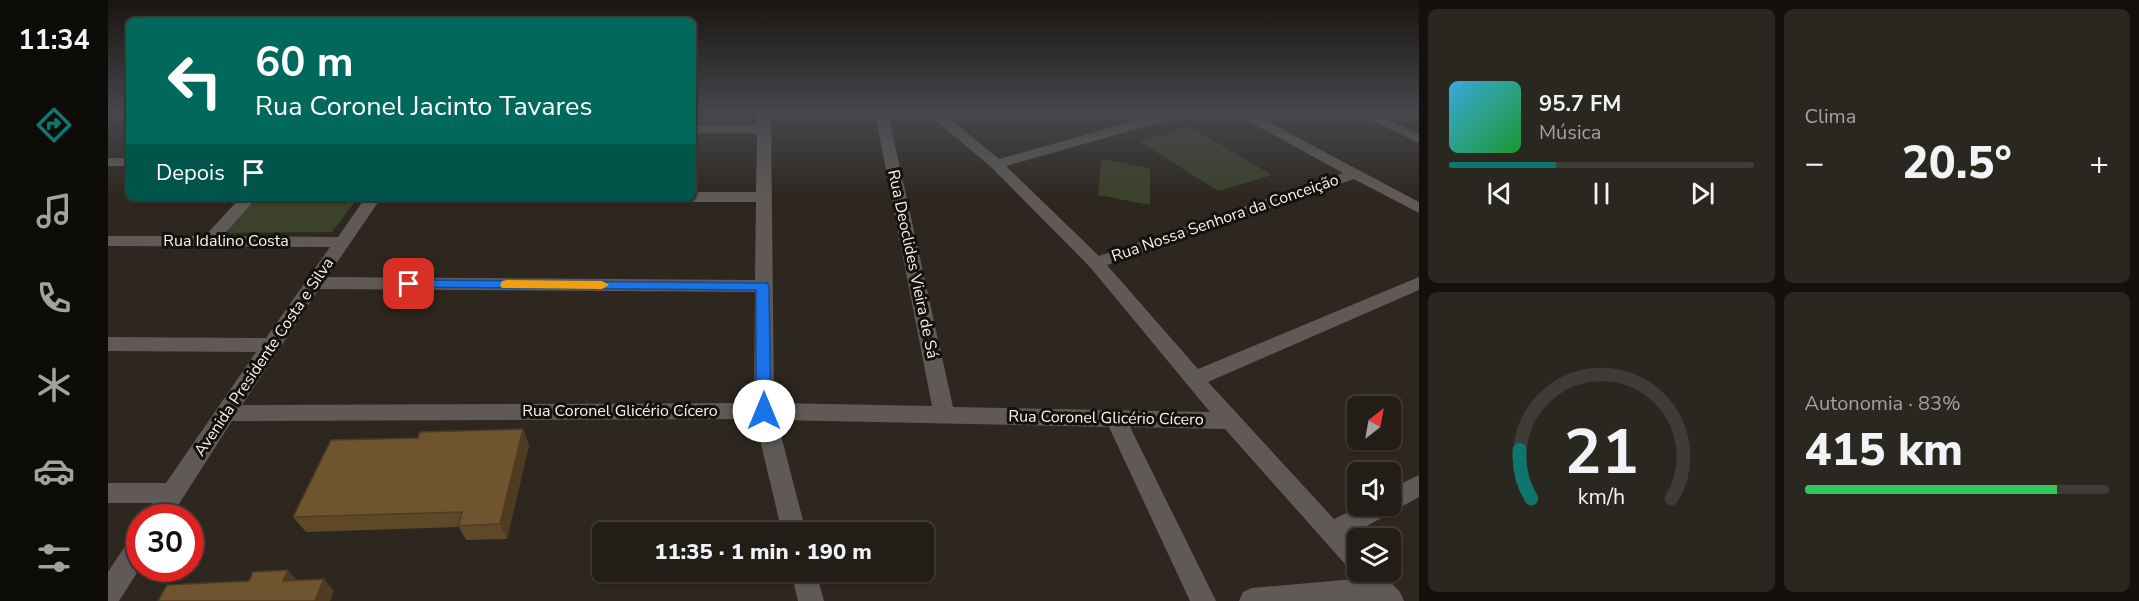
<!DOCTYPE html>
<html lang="pt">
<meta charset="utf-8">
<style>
:root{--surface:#221d17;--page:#2a2620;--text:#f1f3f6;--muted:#a2a2a1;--line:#3f3b36;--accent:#0f766e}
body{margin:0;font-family:"Nunito Sans",sans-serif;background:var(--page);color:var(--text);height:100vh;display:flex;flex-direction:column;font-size:22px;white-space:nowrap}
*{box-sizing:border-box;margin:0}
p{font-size:20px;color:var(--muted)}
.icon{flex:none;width:33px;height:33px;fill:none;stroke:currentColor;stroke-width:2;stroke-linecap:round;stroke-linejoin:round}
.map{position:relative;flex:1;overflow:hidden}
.drawer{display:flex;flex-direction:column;gap:9px;padding:9px;background:#13100d;width:720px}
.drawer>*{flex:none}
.guide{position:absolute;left:18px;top:18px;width:570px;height:183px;border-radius:9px;box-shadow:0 2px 4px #0004,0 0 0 2px var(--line);background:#00695c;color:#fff;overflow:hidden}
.needle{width:39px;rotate:31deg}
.controls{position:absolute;left:1239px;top:396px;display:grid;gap:12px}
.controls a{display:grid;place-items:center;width:54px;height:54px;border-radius:9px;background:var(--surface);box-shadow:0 2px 4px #0004,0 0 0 2px var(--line);font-size:30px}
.speed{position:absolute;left:18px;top:504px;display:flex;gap:12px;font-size:30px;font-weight:700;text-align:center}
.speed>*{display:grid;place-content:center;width:78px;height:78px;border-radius:50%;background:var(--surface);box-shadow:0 2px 4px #0004,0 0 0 2px var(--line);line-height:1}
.speed .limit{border:9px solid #d22;background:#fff;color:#111}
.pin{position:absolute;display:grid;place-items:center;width:51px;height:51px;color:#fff;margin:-26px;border-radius:12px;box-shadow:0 3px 9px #0006}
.me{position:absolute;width:66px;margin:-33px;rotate:0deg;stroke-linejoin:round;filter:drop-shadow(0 0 4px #0008)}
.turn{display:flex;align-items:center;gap:21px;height:126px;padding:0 30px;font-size:27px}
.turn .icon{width:78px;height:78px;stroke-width:2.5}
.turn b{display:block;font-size:42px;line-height:51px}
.then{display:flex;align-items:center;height:57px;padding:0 30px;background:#0003;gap:12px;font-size:22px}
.big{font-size:45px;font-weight:800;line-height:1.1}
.drawer .widget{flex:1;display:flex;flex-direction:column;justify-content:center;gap:9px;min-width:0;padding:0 21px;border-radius:9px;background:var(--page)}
.drawer .dial{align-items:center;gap:0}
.dial svg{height:156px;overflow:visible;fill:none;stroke:var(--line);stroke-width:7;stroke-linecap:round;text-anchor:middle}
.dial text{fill:var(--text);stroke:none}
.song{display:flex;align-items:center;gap:18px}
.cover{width:72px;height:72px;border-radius:9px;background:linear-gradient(135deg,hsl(200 70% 55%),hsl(130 70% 35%))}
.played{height:6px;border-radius:3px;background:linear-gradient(90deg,var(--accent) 35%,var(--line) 35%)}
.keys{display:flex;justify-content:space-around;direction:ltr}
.heat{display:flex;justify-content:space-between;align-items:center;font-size:33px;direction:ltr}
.charge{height:9px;border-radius:4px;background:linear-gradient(90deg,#34c759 83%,var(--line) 0)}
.drawer .tiles{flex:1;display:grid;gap:9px;grid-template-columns:repeat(2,1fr)}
.trip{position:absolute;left:484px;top:522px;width:342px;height:60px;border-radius:9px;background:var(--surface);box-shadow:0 2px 4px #0004,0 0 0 2px var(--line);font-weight:800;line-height:60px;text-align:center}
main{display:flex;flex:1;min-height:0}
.tabs{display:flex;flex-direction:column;width:108px;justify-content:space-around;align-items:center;background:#0e0c09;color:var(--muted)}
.tabs .icon{width:42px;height:42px}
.tabs .selected{color:var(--accent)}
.tabs b{font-size:27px;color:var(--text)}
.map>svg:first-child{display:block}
</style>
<main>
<nav class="tabs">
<b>11:34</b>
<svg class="icon selected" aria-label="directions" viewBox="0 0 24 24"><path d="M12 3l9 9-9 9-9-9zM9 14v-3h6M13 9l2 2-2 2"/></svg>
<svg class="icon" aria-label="music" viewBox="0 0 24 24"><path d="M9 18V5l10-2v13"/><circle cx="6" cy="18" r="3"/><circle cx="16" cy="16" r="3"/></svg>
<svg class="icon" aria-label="phone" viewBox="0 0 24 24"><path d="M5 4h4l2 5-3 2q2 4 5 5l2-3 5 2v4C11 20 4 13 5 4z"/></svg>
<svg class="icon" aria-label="climate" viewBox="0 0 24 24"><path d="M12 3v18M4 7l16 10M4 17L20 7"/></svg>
<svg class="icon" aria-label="car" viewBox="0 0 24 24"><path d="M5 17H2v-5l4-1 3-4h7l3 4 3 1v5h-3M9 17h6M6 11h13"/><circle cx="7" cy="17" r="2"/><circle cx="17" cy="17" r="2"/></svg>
<svg class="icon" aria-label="filters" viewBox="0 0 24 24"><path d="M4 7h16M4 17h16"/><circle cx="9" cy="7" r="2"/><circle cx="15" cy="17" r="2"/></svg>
</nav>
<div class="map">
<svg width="1311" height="601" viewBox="0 0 1311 601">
<rect width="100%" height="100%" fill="#2d271f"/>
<!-- green -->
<path fill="#3b412a" d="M1082 127 1164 175 1110 191 1031 141Z
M993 159 1042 168V205L990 195Z
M146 198H250L224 232 121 233 120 229Z"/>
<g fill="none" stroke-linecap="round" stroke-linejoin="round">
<!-- minor -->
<path fill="#5f5a57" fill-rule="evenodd" d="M649 113H835L891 159 1055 113H1076L1074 116 898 166 991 256 1235 173 1126 113H1143L1311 202V213L1246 179 999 265 1090 369 1311 277V290L1100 382 1226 519 1253 506H1282V489L1311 475V497L1241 536 1250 545V572H1273L1292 592 1296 601H1131L1135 592 1144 588 1247 579 1245 573 1117 429 1022 427 1108 601H1082L1001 427 669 420 698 532H674L647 419 124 421 62 518H36L45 503H0V483H58L148 352 0 351V337L158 338 222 247 0 246V236H97L132 198H148L115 236 230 237 257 198H273L219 277 647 280 648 202H585L578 198H585V192H648L649 133H585V125H649ZM663 118H768L824 406 666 403ZM781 118H825L883 167 982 267 1102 412 845 407ZM211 289 647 292 646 403 134 405Z
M1248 113H1266L1311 134V143Z
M0 158H21V166H0Z
M32 534V568L11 601H0V572L23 537Z
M683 572H708L716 601H690Z"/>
</g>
<!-- wall -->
<path fill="#5f4828" d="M415 429 421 445 399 539 358 540 351 527 198 532 185 517 310 438Z"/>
<!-- shaded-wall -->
<path fill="#4e3b21" d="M415 429 421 445 399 539 392 524Z
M180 570 190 581H175Z
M216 579 226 591 222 601H207Z"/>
<!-- building -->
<path fill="#6f542f" stroke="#4e3b21" stroke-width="1.5" d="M415 429 392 524 350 526 354 512 185 517 223 440 310 438 312 432Z
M180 570 175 581 216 579 207 601H50L59 585 141 581 145 572Z"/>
<!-- sky -->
<linearGradient id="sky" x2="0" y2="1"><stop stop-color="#191511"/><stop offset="0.57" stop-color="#46474d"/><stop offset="1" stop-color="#46474d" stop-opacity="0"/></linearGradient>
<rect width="1311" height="197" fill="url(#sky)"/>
<!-- route -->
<path fill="#1a73e8" stroke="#114b97" stroke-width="1.5" d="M301 280 659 283 661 286 663 411 661 415 656 417 650 415 648 411V290L296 287 295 284 296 281Z"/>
<!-- slow -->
<path fill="#f59e0b" d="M399 280 494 281 501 285 494 289 394 288 392 285 394 281Z"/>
<g text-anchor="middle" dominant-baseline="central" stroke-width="6" stroke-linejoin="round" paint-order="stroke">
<!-- street labels -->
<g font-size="16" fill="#f6f2ed" stroke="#13110d">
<text transform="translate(1117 218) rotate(-19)">Rua Nossa Senhora da Conceição</text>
<text x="118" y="241">Rua Idalino Costa</text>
<text transform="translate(805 264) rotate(78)">Rua Deoclides Vieira de Sá</text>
<text transform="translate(156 357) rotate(-56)">Avenida Presidente Costa e Silva</text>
<text x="512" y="411">Rua Coronel Glicério Cícero</text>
<text transform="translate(998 418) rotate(1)">Rua Coronel Glicério Cícero</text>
</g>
</g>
</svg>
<div class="controls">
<a><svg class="needle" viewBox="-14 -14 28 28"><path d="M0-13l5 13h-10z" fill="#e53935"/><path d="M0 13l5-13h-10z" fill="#a2a2a1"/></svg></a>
<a><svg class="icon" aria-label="sound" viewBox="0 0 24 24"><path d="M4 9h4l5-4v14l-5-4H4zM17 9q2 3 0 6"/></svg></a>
<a><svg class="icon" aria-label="layers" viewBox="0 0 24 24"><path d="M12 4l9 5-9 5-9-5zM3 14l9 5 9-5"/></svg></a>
</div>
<div class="speed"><div class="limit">30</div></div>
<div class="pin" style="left:301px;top:284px;background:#d93025"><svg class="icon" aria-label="arrive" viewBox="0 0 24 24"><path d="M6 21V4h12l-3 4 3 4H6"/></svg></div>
<svg class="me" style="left:656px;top:411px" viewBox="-20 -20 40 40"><circle r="19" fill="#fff"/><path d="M0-13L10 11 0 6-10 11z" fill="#1a73e8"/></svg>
<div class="trip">11:35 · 1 min · 190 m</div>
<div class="guide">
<div class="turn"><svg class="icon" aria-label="left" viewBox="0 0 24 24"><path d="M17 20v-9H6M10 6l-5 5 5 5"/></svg><div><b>60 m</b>Rua Coronel Jacinto Tavares</div></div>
<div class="then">Depois<svg class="icon" aria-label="arrive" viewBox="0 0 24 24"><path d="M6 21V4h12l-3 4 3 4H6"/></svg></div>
</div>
</div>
<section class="drawer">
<div class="tiles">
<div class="widget">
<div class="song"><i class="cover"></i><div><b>95.7 FM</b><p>Música</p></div></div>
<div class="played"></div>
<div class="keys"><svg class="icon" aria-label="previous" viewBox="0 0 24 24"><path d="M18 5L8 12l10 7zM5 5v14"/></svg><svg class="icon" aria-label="pause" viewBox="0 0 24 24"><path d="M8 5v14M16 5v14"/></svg><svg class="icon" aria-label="next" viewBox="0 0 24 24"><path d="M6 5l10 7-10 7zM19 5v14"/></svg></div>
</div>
<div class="widget"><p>Clima</p>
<div class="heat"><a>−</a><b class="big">20.5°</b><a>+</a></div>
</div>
<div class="widget dial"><svg viewBox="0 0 100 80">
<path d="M14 69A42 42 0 1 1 86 69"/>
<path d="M14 69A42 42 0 0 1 8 44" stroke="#0f766e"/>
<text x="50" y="56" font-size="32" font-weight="700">21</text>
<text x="50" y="72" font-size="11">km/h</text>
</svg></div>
<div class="widget"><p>Autonomia · 83%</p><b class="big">415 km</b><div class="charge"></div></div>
</div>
</section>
</main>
